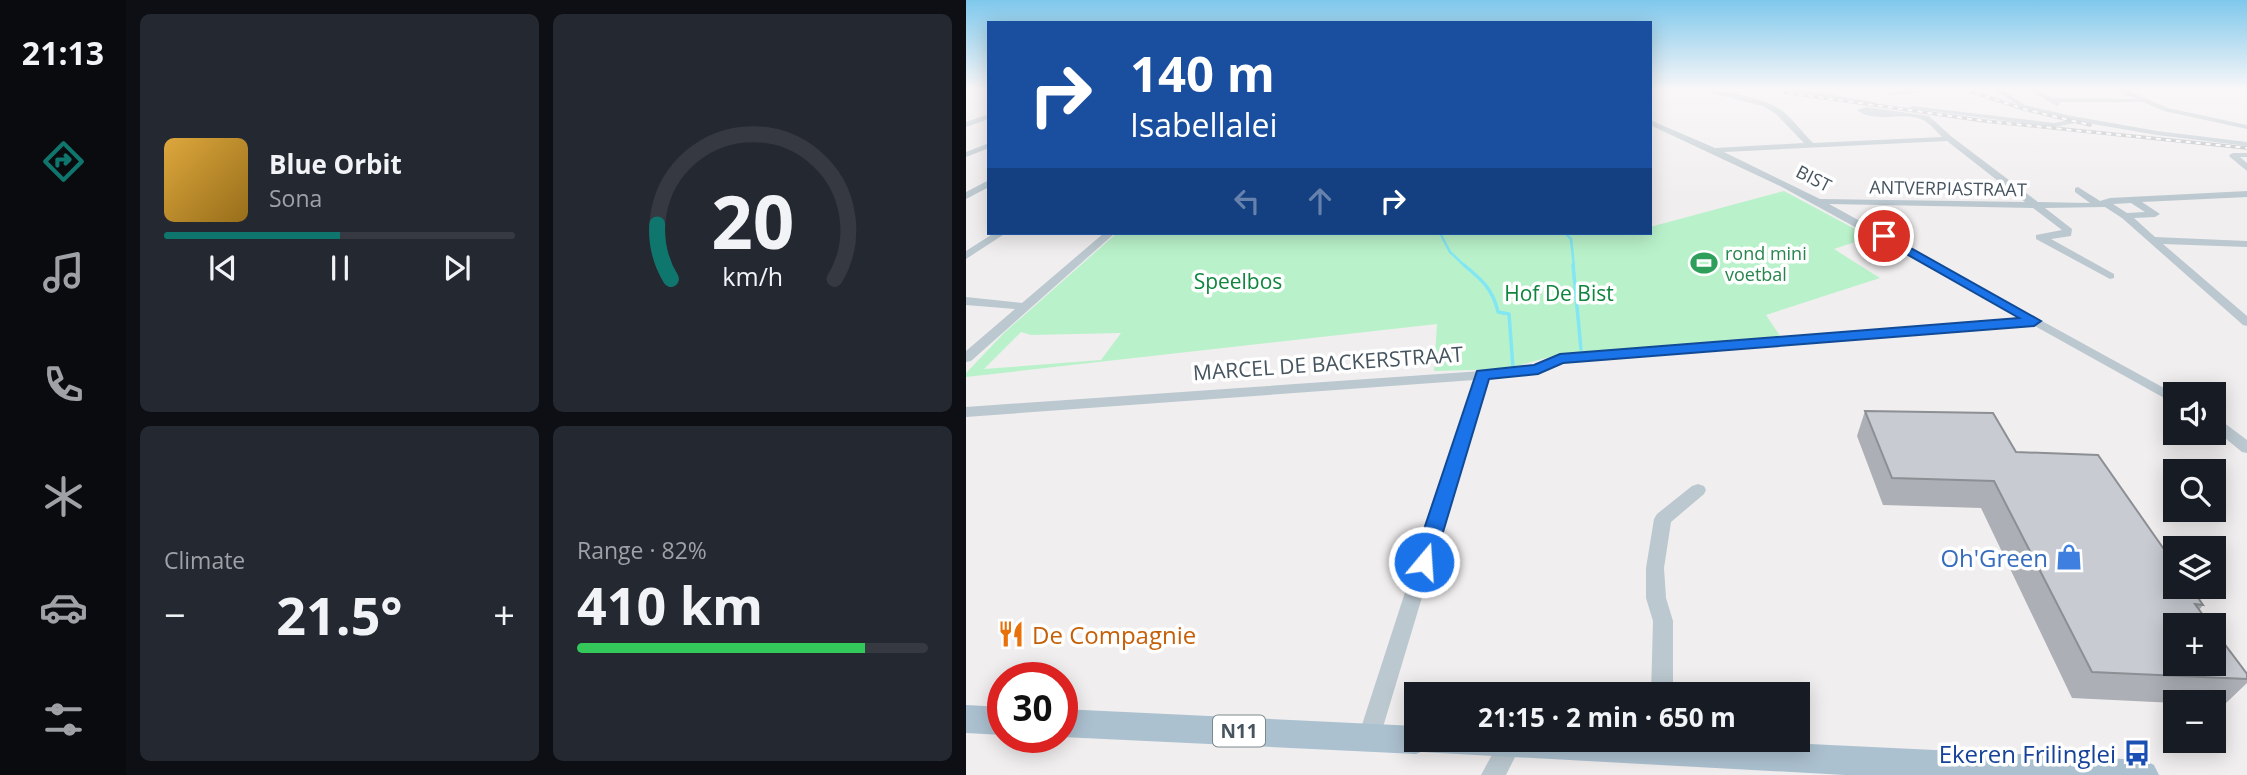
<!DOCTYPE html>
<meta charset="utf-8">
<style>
:root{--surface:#171b24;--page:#242831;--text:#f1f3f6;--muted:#9ea1a6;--line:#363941;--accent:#0f766e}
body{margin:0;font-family:"Open Sans",sans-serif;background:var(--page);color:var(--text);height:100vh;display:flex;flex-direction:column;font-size:26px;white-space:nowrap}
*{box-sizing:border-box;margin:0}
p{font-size:23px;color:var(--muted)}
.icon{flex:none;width:38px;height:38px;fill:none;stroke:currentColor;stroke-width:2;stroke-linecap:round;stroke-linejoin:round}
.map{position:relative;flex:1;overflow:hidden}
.panel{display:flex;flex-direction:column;gap:14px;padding:14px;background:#0d0f14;width:840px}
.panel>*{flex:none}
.banner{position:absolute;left:21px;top:21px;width:665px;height:214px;border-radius:0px;box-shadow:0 4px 18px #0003;background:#1a4fa0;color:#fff;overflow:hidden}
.tools{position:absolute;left:1197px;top:382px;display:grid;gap:14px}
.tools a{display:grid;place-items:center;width:63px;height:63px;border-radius:0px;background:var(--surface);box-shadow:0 4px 18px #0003;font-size:35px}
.speed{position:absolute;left:21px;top:662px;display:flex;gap:14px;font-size:35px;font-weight:700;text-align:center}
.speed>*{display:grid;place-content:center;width:91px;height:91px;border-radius:50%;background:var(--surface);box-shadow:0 4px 18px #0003;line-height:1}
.speed .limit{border:10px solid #d22;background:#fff;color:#111}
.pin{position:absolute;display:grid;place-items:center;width:60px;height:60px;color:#fff;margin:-30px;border:4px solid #fff;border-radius:50%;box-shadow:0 2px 7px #0007}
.me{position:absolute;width:77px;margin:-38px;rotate:18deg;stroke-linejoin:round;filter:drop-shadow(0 0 5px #0008)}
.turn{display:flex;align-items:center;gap:24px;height:147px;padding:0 28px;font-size:32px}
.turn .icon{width:91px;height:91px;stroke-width:2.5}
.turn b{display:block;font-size:49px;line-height:60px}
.lanes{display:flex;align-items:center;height:66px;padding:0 28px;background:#0003;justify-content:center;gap:35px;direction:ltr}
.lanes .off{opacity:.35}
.big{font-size:52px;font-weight:700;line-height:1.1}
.panel .card{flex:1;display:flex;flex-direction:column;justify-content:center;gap:10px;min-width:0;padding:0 24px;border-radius:10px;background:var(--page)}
.panel .dial{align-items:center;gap:0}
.dial svg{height:182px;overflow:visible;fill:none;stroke:var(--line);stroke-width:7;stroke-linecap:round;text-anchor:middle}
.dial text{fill:var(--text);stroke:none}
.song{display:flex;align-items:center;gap:21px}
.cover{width:84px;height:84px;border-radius:10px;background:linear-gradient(135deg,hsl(40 70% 55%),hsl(40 70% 35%))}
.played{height:7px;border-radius:4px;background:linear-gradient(90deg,var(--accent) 50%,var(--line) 50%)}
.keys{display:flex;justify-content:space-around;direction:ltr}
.heat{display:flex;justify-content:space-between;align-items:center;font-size:38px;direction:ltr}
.charge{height:10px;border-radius:5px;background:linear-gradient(90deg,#34c759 82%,var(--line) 0)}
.panel .tiles{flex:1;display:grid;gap:14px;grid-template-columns:repeat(2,1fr)}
.trip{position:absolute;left:438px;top:682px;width:406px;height:70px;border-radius:0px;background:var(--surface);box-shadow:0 4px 18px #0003;font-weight:700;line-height:70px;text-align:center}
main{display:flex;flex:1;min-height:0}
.tab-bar{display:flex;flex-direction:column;width:126px;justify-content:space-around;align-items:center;background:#090b0e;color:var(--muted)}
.tab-bar .icon{width:49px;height:49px}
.tab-bar .current{color:var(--accent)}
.tab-bar b{font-size:32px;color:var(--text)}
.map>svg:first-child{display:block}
</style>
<main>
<nav class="tab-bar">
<b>21:13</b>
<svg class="icon current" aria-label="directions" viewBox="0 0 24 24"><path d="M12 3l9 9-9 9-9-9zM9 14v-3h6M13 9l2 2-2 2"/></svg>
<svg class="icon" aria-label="music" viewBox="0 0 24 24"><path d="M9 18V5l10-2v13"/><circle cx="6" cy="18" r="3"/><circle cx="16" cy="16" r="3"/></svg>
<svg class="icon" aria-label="phone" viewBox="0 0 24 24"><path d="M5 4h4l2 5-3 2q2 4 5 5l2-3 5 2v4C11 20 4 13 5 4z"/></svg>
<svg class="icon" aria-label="climate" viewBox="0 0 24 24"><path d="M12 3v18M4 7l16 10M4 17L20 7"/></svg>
<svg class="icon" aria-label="car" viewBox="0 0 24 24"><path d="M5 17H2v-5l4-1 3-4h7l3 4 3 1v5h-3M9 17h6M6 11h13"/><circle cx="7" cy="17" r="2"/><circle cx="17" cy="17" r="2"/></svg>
<svg class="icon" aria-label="filters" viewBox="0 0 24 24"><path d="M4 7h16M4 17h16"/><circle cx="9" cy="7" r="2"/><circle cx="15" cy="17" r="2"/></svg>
</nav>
<section class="panel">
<div class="tiles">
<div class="card">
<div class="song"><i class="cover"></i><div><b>Blue Orbit</b><p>Sona</p></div></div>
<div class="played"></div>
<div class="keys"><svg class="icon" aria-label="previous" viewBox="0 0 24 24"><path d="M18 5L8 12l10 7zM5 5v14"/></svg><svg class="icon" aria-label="pause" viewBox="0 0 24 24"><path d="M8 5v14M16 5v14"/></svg><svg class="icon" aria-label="next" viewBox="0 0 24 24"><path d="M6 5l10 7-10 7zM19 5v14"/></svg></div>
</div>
<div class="card dial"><svg viewBox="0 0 100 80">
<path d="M14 69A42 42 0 1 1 86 69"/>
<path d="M14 69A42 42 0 0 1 8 45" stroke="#0f766e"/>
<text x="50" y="56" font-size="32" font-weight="700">20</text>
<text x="50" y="72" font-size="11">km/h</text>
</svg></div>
<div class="card"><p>Climate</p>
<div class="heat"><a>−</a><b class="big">21.5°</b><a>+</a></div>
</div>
<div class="card"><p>Range · 82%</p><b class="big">410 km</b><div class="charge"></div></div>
</div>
</section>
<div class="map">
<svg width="1281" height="775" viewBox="0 0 1281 775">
<rect width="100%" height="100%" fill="#f1eeef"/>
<!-- green -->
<path fill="#b9f2ca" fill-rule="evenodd" d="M818 191 904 237 868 249 914 278 800 315 814 336 591 355 540 369 468 371 471 324 0 377V373L38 333 151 233H684V227ZM55 332 65 335 155 333 135 360 18 369Z"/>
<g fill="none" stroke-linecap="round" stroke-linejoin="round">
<!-- stream-far1 -->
<path stroke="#83e6f3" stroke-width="2.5" d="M474 233 484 252 500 267
M599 233 605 239 608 267"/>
<!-- stream -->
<path stroke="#83e6f3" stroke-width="3.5" d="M498 265C515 279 527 289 532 312L543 314 547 368
M607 265 615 349"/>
<!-- minor -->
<path fill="#bbc8cf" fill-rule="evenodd" d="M734 90C755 90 799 98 815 110 827 119 837 133 847 143L976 137C971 132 965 125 959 121 939 109 910 125 891 110L900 107 963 116 986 137 1072 202 1124 203 1109 192V188L1112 187 1134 201 1144 198 1281 191V197L1176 202 1194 214 1189 217 1168 218 1189 237 1281 241V247L1197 244 1281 316V326L1277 325 1156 218 1139 207 1079 208 1106 229 1105 236 1085 239 1148 274V278L1144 279 1070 239V235L1096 230 1067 208 863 204 1209 394V404L1067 325 597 363 572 373 522 378 414 737 411 745 403 748 395 745 392 737 508 380 0 417V407L516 371 569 365 594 355 1055 318 816 187 684 125V120L749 148 838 143 810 114 797 106ZM981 141 1059 202 854 199 758 152ZM1165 203 1179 212 1161 213 1147 204Z
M824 90H839L912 103 909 105Z
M945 90H982L924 95 921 93Z
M1028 90H1035L1059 105 1106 116 1191 131 1281 142V146L1191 135 1115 122 1088 127 942 108 946 106 1088 123 1104 120 1055 107Z
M1064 90H1072L1086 98 1169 99 1152 90H1160L1202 108 1281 125V129L1198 111 1177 102H1093L1094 104 1091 106Z
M23 114V119L0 127V122Z
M23 143V148L0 157V152Z
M1267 153H1281V157H1274L1281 163V171L1264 157 1263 155Z
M23 180V187L0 199V192Z
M28 233H40L0 259V251Z
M138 233H149L5 361 0 362V351L49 309 0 305V297L56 303Z
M1248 417 1253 419 1281 440V453L1276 452 1248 429Z
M732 484 738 486 740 490 738 494 705 522 698 568 700 598 707 621V695H685L687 621 680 598V568L688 519 691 514 726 486Z
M534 740H554L555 745 540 775H515Z"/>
<!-- major -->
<path fill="#acc1d0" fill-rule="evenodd" d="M0 705 37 707V735L0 733Z
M96 709 450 726V740H762L1178 760 1188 765 1193 775H879L455 752 450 754 96 737Z"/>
<!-- rail casing -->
<g stroke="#b0b5ba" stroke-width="3.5">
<path id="rail" d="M803 90 1019 121 1281 148
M1000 90 1058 109 1124 125"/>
</g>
<!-- rail -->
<use href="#rail" stroke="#fff" stroke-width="2" stroke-dasharray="5" stroke-linecap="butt"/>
</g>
<!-- wall -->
<path fill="#acafb5" d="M899 411 1050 452 1237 605 1233 610 1281 674V683L1258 705H1248V702H1209V703L1106 698 1015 508 917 505 891 436Z"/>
<!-- building -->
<path fill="#c8ccd2" stroke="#8c8f93" stroke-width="2" d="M899 411 1027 413 1050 452 1132 455 1209 565V586H1224L1237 605 1229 604 1244 625H1209V663H1248V630L1281 674V679L1126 672 1028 481 926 478Z"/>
<!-- sky -->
<linearGradient id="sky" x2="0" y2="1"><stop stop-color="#7fc8ec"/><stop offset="0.45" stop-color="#f9f7f8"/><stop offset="1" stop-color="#f9f7f8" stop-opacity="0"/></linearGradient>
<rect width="1281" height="198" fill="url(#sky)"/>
<!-- route -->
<path fill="#1a73e8" stroke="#114b97" stroke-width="2" d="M918 233 1075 321 1068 326 597 363 572 374 523 379 468 562 465 568 458 570 450 568 447 562 511 371 568 365 594 354 1053 318 914 239 912 236Z"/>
<!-- icons -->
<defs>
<g id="stadium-bare" transform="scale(2.1)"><path d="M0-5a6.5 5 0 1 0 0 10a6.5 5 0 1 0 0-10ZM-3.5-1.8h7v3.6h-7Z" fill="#2e9e5b" stroke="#fff" stroke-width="2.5" paint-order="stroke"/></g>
<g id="shop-bare" transform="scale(2.1)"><path d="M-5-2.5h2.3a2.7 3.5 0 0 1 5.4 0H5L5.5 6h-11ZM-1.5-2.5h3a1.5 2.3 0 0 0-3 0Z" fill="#3f7fe0" stroke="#fff" stroke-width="2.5" paint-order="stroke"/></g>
<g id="restaurant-bare" transform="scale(2.1)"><path d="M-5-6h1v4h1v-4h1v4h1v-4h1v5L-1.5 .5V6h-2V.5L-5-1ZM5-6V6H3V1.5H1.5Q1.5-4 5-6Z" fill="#e8710a" stroke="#fff" stroke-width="2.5" paint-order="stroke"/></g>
<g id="bus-bare" transform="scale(2.1)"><path d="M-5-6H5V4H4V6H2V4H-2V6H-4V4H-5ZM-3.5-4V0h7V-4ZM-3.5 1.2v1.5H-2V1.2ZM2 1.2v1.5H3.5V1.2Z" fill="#1a4fb4" stroke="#fff" stroke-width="2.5" paint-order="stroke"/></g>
</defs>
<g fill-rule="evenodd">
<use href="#stadium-bare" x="738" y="263"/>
<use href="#shop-bare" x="1103" y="557"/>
<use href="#restaurant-bare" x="45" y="634"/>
<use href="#bus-bare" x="1171" y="753"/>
</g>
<g text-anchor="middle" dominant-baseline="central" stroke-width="7" stroke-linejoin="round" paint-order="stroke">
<!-- far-street labels -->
<g font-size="18" fill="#45545e" stroke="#fff">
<text transform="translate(848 178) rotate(27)">BIST</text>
<text transform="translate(982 188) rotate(1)">ANTVERPIASTRAAT</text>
</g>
<!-- far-leisure labels -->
<g font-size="18" fill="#27864d" stroke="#fff" text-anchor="start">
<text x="759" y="253">rond mini<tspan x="759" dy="21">voetbal</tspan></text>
</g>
<!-- shield labels -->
<rect fill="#fff" stroke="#7d878e" stroke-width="2" x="247" y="715.5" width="52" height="31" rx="5"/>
<g font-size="19" font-weight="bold" fill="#45545e">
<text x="273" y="731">N11</text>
</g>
<!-- park labels -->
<g font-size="21" fill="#10853f" stroke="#fff">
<text x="272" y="281">Speelbos</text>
<text x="593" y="293">Hof De Bist</text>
</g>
<!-- street labels -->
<g font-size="21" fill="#45545e" stroke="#fff">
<text transform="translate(362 363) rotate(-4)">MARCEL DE BACKERSTRAAT</text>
</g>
<!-- near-shop labels -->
<g font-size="24" fill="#366cbe" stroke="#fff" text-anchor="end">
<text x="1082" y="557">Oh'Green</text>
</g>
<!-- near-food labels -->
<g font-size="24" fill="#c56008" stroke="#fff" text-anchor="start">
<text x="66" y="634">De Compagnie</text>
</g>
<!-- near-transit labels -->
<g font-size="24" fill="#164399" stroke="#fff" text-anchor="end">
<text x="1150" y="753">Ekeren Frilinglei</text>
</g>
</g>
</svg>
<div class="tools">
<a><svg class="icon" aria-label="sound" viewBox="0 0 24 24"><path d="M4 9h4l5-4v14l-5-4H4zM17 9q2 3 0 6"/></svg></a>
<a><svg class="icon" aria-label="search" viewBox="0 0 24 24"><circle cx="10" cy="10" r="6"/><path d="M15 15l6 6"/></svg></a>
<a><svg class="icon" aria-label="layers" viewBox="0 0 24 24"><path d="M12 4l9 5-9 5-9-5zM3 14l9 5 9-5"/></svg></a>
<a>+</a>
<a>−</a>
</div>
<div class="speed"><div class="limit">30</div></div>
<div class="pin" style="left:918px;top:236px;background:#d93025"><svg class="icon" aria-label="arrive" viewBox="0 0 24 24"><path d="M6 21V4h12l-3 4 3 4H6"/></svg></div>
<svg class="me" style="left:458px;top:562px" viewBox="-20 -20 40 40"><circle r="17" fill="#1a73e8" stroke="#fff" stroke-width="3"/><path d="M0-11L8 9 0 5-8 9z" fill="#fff"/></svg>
<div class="trip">21:15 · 2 min · 650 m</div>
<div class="banner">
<div class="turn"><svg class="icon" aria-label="right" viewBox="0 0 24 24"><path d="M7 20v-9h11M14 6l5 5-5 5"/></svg><div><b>140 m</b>Isabellalei</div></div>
<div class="lanes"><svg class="icon off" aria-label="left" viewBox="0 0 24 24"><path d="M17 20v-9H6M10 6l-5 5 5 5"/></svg><svg class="icon off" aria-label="ahead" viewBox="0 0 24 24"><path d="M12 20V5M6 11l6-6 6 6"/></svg><svg class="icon" aria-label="right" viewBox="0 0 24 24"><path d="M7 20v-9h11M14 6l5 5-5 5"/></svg></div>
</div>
</div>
</main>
